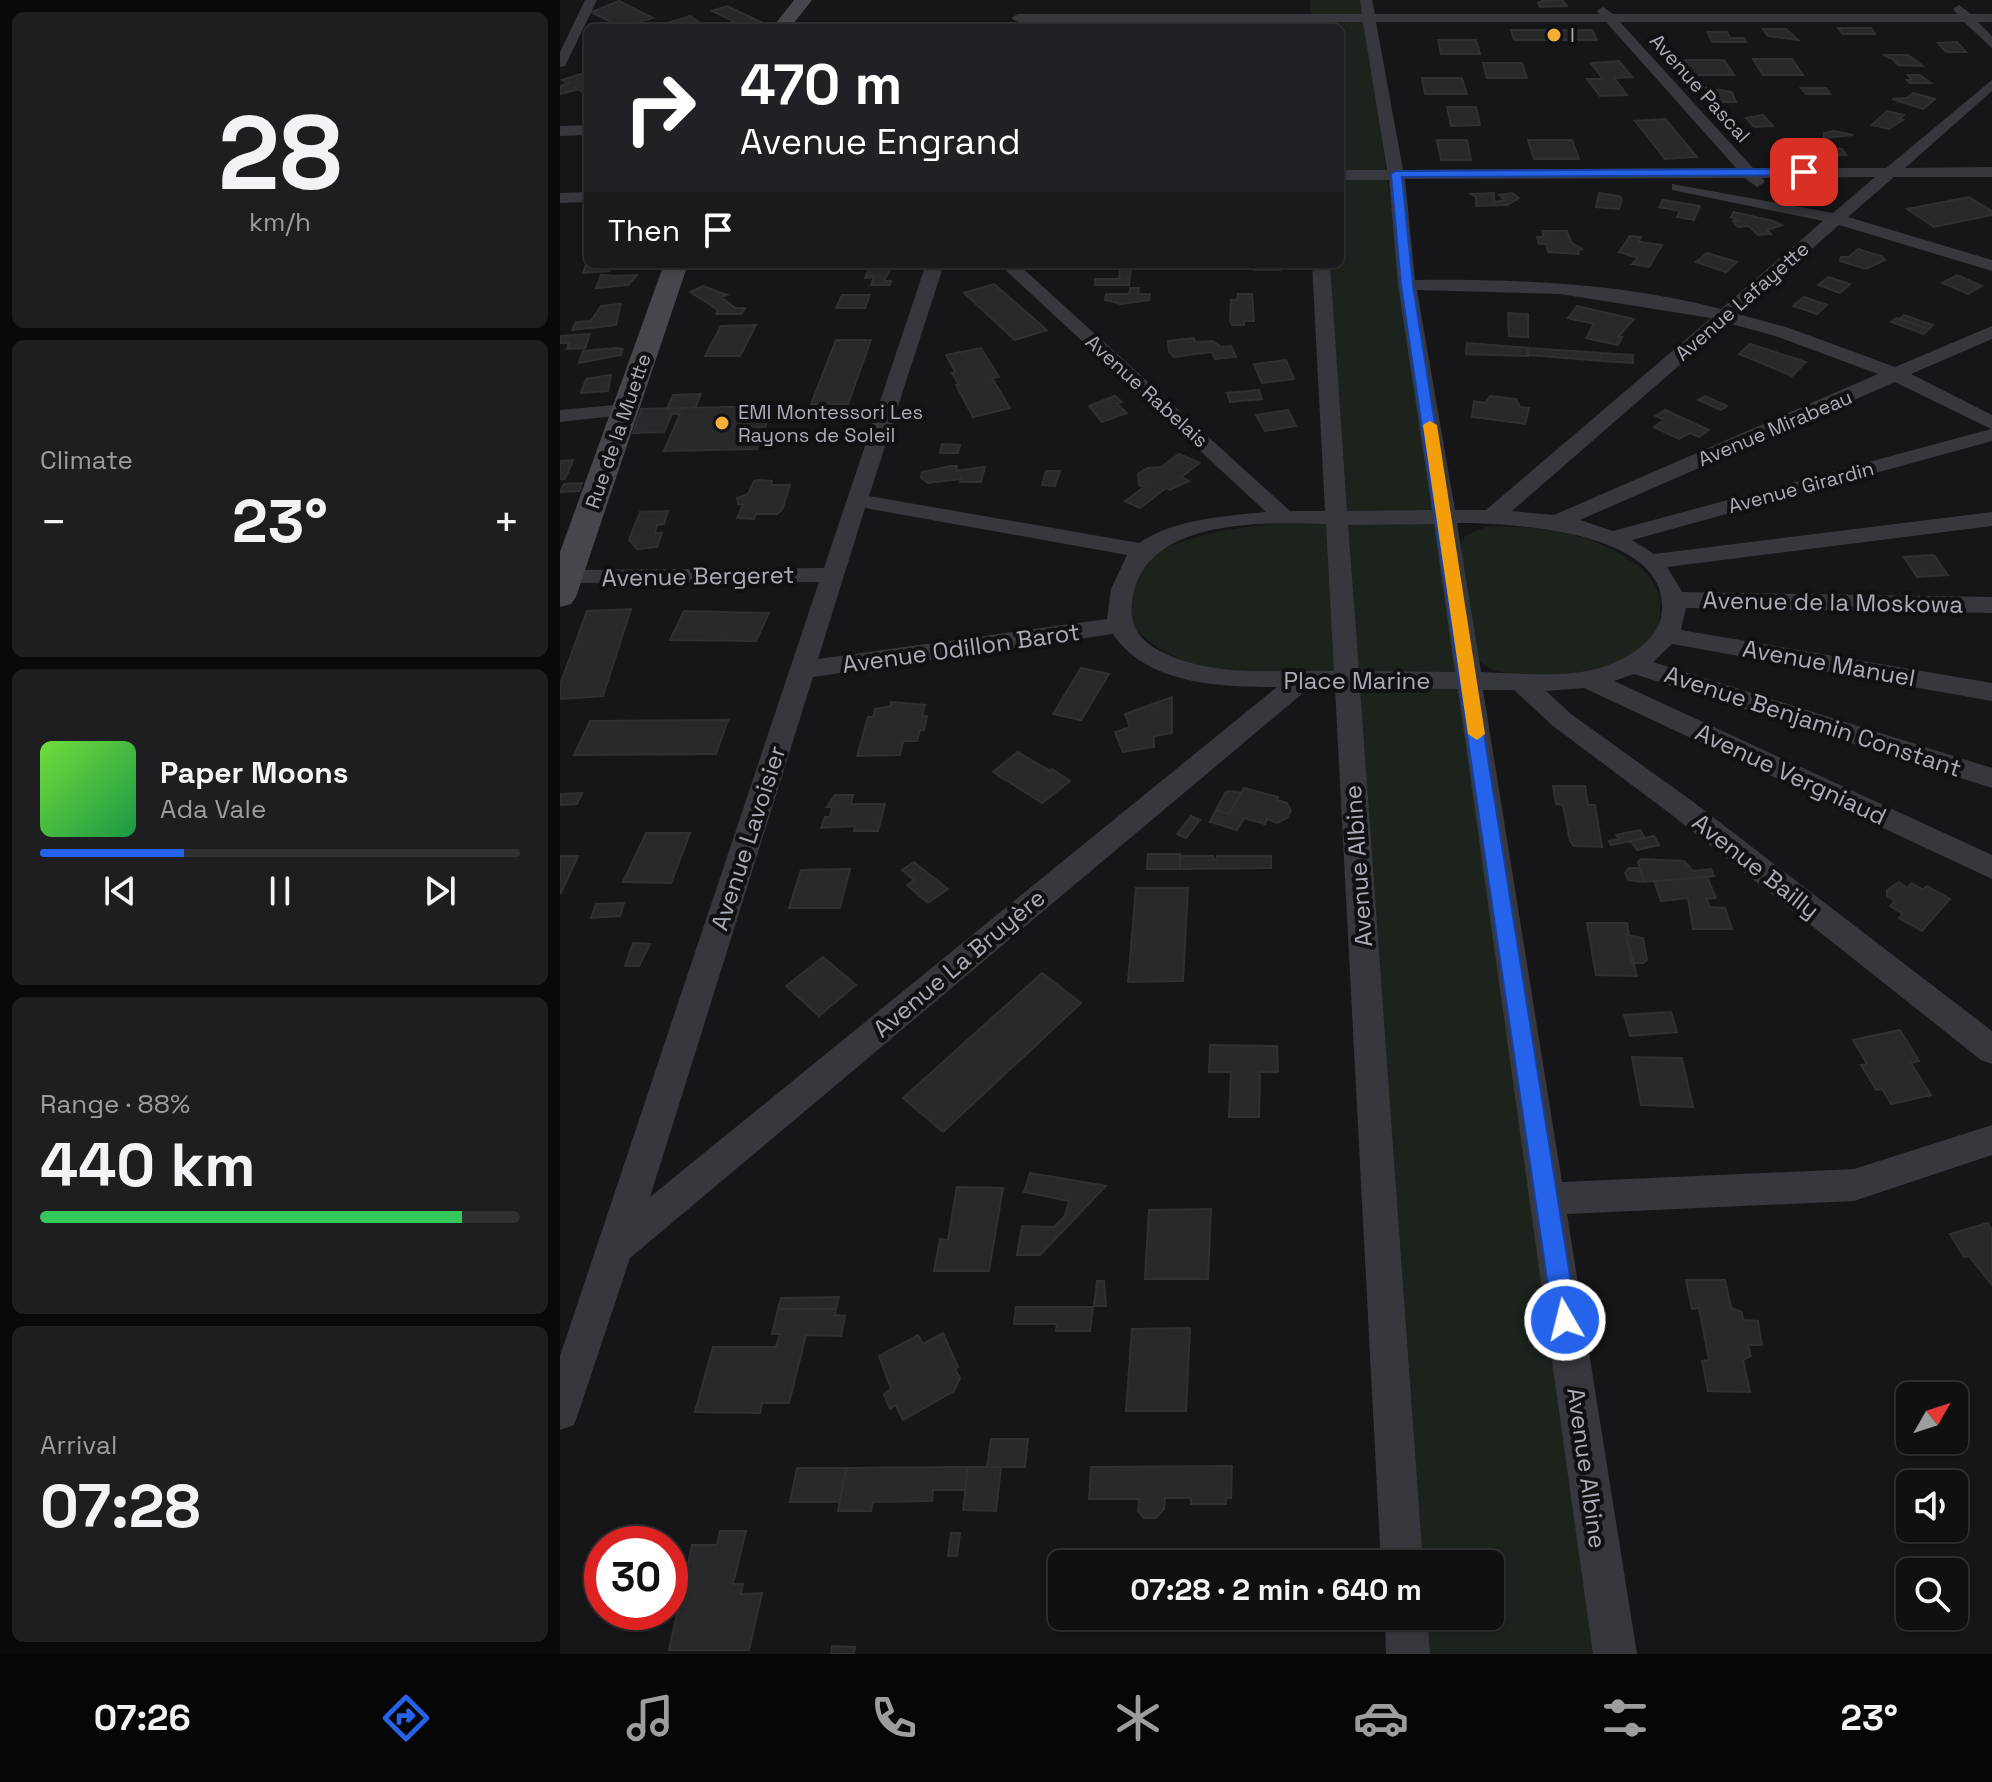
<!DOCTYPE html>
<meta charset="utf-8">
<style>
:root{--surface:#101012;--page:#1e1e20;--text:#f1f3f6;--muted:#9c9d9f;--line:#303032;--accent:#2563eb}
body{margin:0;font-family:"Space Grotesk",sans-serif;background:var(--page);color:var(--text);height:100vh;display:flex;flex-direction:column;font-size:30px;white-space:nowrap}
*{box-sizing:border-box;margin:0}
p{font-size:26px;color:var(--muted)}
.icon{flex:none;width:44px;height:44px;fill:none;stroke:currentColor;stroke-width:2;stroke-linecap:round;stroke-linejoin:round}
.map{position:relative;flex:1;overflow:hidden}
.drawer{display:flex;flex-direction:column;gap:12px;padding:12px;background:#09090a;width:560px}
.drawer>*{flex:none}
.hud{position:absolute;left:24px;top:24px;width:760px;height:244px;border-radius:12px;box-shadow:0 2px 6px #0004,0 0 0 2px var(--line);background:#202124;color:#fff;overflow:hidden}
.needle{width:52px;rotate:51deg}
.fabs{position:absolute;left:1336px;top:1382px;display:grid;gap:16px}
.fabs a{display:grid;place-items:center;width:72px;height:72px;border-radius:12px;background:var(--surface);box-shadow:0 2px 6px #0004,0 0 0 2px var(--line);font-size:40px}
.speed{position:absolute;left:24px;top:1526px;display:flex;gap:16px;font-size:40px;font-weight:700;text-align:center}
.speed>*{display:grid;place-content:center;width:104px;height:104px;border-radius:50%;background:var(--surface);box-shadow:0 2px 6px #0004,0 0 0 2px var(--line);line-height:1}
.speed .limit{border:12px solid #d22;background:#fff;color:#111}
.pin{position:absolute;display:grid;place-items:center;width:68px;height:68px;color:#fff;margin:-34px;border-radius:16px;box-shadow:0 4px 12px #0006}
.me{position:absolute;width:88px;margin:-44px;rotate:352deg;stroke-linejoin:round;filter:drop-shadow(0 0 6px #0008)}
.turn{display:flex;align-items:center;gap:28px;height:168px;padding:0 24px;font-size:36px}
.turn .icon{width:104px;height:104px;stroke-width:2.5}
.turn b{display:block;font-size:56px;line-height:68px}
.then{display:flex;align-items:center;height:76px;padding:0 24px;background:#0003;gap:16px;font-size:30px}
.big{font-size:60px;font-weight:600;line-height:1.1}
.drawer .tile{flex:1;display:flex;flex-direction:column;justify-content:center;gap:12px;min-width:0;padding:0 28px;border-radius:12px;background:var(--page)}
.drawer .dial{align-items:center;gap:0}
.dial b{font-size:104px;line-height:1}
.song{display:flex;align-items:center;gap:24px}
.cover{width:96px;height:96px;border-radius:12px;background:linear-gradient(135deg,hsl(100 70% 55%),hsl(140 70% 35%))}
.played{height:8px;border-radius:4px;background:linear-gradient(90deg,var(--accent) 30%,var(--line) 30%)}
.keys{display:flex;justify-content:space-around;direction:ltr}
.heat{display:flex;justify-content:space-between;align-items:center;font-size:44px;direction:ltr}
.charge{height:12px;border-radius:6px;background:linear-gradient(90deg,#34c759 88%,var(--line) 0)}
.trip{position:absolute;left:488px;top:1550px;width:456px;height:80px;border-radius:12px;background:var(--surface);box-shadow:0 2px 6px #0004,0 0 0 2px var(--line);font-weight:600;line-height:80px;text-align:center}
.dock{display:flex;height:128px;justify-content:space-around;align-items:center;background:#060607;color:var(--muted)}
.dock .icon{width:56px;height:56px}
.dock .on{color:var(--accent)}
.dock b{font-size:36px;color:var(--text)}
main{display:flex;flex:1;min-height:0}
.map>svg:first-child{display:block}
</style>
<main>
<section class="drawer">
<div class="tile dial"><b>28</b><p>km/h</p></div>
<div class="tile"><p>Climate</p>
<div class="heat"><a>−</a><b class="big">23°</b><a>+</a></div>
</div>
<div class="tile">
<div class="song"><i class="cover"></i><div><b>Paper Moons</b><p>Ada Vale</p></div></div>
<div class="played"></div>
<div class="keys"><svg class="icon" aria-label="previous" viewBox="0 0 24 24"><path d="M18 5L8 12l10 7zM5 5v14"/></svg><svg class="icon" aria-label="pause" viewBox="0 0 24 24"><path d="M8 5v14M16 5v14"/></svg><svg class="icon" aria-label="next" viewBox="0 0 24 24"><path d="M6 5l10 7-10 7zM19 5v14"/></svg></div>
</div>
<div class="tile"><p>Range · 88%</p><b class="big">440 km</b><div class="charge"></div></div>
<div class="tile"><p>Arrival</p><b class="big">07:28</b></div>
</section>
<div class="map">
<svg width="1432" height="1654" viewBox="0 0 1432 1654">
<rect width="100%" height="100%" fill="#161618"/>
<!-- green -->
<path fill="#1c231d" d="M750 0H802L1037 1654H864L861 1616H930V1564H857L768 264H780V28H752Z
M746 522 769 523 775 675C711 673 636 682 584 637 576 630 569 622 569 611 569 594 581 573 586 557 637 531 689 525 746 522Z
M928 526C984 527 1033 531 1078 566 1089 575 1099 587 1100 601 1100 616 1101 629 1090 641 1080 651 1067 660 1054 664 1028 674 944 683 923 664 911 654 912 640 910 625 906 600 891 559 905 536Z"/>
<!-- building -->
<path fill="#29292c" stroke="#303034" stroke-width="2" d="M59 1 93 18 61 27 31 12Z
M982 1 1002 0 1007 6 980 7 978 3Z
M167 6 194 19 203 23 187 28 152 11Z
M130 16 145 26 88 28H90Z
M1278 28H1311L1315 34H1283Z
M1203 29H1226L1238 40 1208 36Z
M951 30H1032L1037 40H954Z
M1147 32H1167L1170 38H1184L1186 42H1153Z
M878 40H916L920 54H881Z
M1397 42 1406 52H1386L1378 43Z
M1323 55H1348L1363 66 1338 65 1333 59Z
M1193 59H1232L1243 75H1203Z
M1125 60H1164L1174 75H1133Z
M1059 61 1072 77 1054 78 1067 95 1040 96 1027 79H1043L1031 63Z
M923 63H962L967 78H927Z
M21 74 28 78V95L14 87 16 90 0 94V86L8 83 2 80Z
M1348 75H1360L1371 83H1350L1347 80H1352Z
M862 78H902L907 94H865Z
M1146 88 1172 92 1176 102H1161Z
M1241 88H1266L1270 94H1246Z
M1353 93 1375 99 1363 109 1332 99 1347 98Z
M887 107H916L920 125 891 126Z
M1327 111 1344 115 1339 119 1343 120 1329 129 1312 125Z
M1203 115 1213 126 1194 127 1186 118Z
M1106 119 1111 126 1137 157 1105 159 1075 121Z
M1274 131 1293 135 1264 138V133Z
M877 140H907L911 160H881Z
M968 140H1012L1019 159H974Z
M1250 147 1282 149 1286 155 1256 156Z
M934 193V202L945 200 939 195 952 193 959 198 947 205 916 206V197L911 194Z
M1039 193 1059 196 1062 199 1059 209 1036 207Z
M1409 197 1432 211V215L1374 227 1347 209Z
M1103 200 1140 206 1134 220 1117 217 1120 211 1099 207Z
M1174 212 1213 221 1222 225 1207 230 1211 234 1198 235 1189 226 1178 227 1173 221H1180L1171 217Z
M982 231H1007L1011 242 1022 249 1018 250 1019 254 988 252 986 244H979L977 237H984Z
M1070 236 1081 237 1079 242 1102 245 1089 267 1072 264 1078 258 1059 252Z
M1298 249 1321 256 1325 260 1306 269 1280 261 1281 257H1289Z
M1147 253 1177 262 1166 272 1136 262Z
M27 262 28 264H52L49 271 23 273Z
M311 264H333L324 281H331L330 285H311L314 277 305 278Z
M695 264H720V270H695Z
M571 269 569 285H535V279H559L560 271Z
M41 275 57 276 77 275 68 285 36 288Z
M1397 275 1422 286 1408 294 1382 283Z
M1268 277 1290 284 1280 293 1258 285Z
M434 284 487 330 455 340 404 293Z
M143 286 167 295 161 297 175 308H185L181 314H156L158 310 130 292Z
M570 288H579L578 294H590L589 300 561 304 545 300 546 294H569Z
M678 294H692L694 321H684V325H672L670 321 671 300H677Z
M282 295H310L305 308H276Z
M1244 297 1267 305 1257 314 1233 306Z
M61 304 56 325 12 330 16 322 31 321 41 306Z
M1017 306 1074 319 1058 337H1062L1058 345 1026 338 1034 324 1008 318Z
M948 313 968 314V337L949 336Z
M1344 315 1373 325 1369 329 1340 319Z
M1336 318 1340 319 1369 329 1364 334 1331 322Z
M196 325 180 356H145L161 326Z
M30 334 25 348 7 349 9 343H0V336Z
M634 338 635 342 653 341 661 347 671 346 676 357 655 359 652 352 614 357 609 352 608 341Z
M276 340H311L288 404H251Z
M907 343 968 348V356L906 354Z
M1190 344 1246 362 1232 376 1179 354Z
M56 348 63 349 61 355 19 363 23 351Z
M421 348 439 377 432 378 450 408 413 417 396 385H399L392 373 395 372 386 355Z
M968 348 1041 353 1042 361 968 355Z
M1041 353 1073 355V363L1042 361Z
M726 360 734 379 702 383 694 364Z
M51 375 48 391 21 393 26 379Z
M699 390 702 399 670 402 667 393Z
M141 394 135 408 107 409 113 395Z
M555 396 562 402 557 404 567 413 542 422 529 406Z
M930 396 956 399 960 407 969 408 965 424 912 417 914 401 925 403Z
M1145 396 1167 406 1161 410 1138 400Z
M213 406 197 449 104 451 120 414H112L104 432 73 433 81 409Z
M728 410 736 426 705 431 696 415Z
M1105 410 1149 430 1139 437 1130 433 1119 439 1094 427 1104 420 1096 416Z
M382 444 400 445 398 453H380Z
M619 454 640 463 621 477 629 481 610 490 606 488 580 508 565 501 584 487 579 485 578 474 587 468 601 467Z
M13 460 5 479H0V461Z
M391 466H397L396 471 425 467 421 482H400L401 479 368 483 361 478 362 472Z
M486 471H500L495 486 482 485Z
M199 480 212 481 211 485H230L222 510 217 514H196L194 519 177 518 183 505 178 504 177 498 188 494 194 481Z
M22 483 19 491 0 492 4 484Z
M108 511 104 524 97 525 95 533H102L97 547 77 549 69 540 80 512Z
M1374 555 1388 575 1357 577 1344 557Z
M71 609 43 696 0 699V685L27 611Z
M124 611 209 613 196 641 110 640Z
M521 668 549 674 521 720 493 714Z
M612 697V733L594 736V747L563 752 555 732 570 727 565 714Z
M331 702 365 705 362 716H367L364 730H360L357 741H343L340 755 297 756 308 717H313L315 709 330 706Z
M168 720 156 754 14 755 30 721Z
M458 752 490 771 492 769 510 781 482 803 433 772Z
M993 786H1025L1028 805H1035L1042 847 1014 846 1010 841 1003 805 996 804Z
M684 788 718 797 717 800 727 803 731 810 727 818 717 823 707 819 705 824 684 818 677 830 650 822 656 810 669 814Z
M673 791 681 793 669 814 656 810 666 792Z
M22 793 17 804 0 805V794Z
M275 795H293L291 804H325L318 831H294L295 826 261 828 265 817H270L272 807H267Z
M631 816 640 820 626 838 617 834Z
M1080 830 1085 838 1051 845 1049 841 1059 839 1056 835Z
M86 833H130L111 883 63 882Z
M1094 836 1099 845 1077 850 1071 841Z
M588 854H620V869H587Z
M0 856H18L1 893H0Z
M620 856H653V860H656L657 856H711V868L620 869Z
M1081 859 1124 861 1133 871 1151 869 1154 876 1084 882 1078 862Z
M354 862 388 889 368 903 347 885 354 880 342 870Z
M1069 868H1080L1084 882 1068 880 1065 873Z
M290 869 280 908H229L241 870Z
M1147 877 1156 898 1146 899 1150 907 1165 908 1172 929H1133L1128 898 1101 901 1094 881Z
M1339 882 1347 888 1352 883 1363 890 1367 886 1390 899 1362 931 1339 918 1343 914 1330 906 1335 901 1327 896V890Z
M576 888H628L623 981 568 982Z
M64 903 60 916 31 918 36 904Z
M1027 923H1067L1069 935H1066L1077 976 1036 975Z
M1066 935 1083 938 1087 960 1083 963H1072Z
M73 943 90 944 79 966H65Z
M263 957 296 985 259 1016 226 986Z
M482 973 521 1003 383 1132 343 1098Z
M1111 1012 1117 1032 1070 1036 1064 1015Z
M1340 1030 1359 1061 1351 1063 1371 1095 1331 1104 1322 1089 1316 1090 1301 1065 1307 1064 1293 1040Z
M650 1045 717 1046 718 1072H700L699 1117H669L671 1072H649Z
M1072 1057 1122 1058 1133 1107 1081 1105Z
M470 1173 546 1186 480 1255H457L462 1226 494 1227 505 1216 509 1201 464 1192Z
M397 1187 443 1188 429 1271H374L380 1239 388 1240Z
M651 1209 648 1279H585L589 1210Z
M1428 1223 1432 1230V1285L1409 1256 1404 1257 1390 1234Z
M1126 1280H1165L1171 1308 1182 1312 1183 1320 1198 1321 1202 1345H1188L1191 1356 1183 1360 1190 1392 1148 1391 1142 1361 1149 1360 1139 1308 1132 1309Z
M537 1281H544L546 1306H534Z
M279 1297 276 1309H218L221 1298Z
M456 1307H533L530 1331H496L497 1324H454Z
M218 1309H276L275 1315 285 1316 281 1336 246 1335 229 1403H202L200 1413 135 1412 153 1347H216L220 1334H212Z
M630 1328 626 1411H566L572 1329Z
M383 1333 398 1367 395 1369 400 1378 394 1391 343 1420 336 1405 330 1409 324 1394 331 1389 319 1356 358 1335 363 1344Z
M431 1439H468L465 1467H427Z
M672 1466 671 1498H666V1504H631V1498H605L604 1509 596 1518H584L578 1511 579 1499H529L531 1467Z
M400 1467H408L405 1490H373L372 1501 313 1502 311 1511H278L286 1468Z
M408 1467H441L436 1511 403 1510Z
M237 1468H286L280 1502H230Z
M160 1531H186L173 1584H183L181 1594 202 1593 189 1650H109L132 1545H157Z
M391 1533H400L397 1556H388Z
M272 1646 295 1647 294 1654H271Z"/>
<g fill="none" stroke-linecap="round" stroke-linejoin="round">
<!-- street -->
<path fill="#37383d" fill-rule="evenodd" d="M25 0H37L5 66 0 67V52Z
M800 0H812L815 14H1039L1037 11 1043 7 1053 14H1397L1393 9 1399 5 1411 14H1432V22H1418L1432 36V48L1404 22H1060L1193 168H1326L1432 80V91L1345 168 1432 167V177H1334L1288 217 1432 260V271L1279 225 1178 314 1229 328 1335 367 1432 326V339L1351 374 1432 415V441L1072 540 1094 554 1432 512V526L1107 567 1122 592 1432 597V613L1126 608 1121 630 1432 683V701L1112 644 1093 662 1432 768V788L1074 674 1054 681 1432 855V879L1024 688 986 691 1011 714 1132 801 1432 1031V1064L1421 1060 1112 815 993 726 954 690H923L1002 1182 1294 1169 1432 1125V1155L1294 1201 1007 1214 1077 1654H1033L898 689 800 688 863 1564H821L775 688H749L70 1258 19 1411 14 1425 0 1430V1356L259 582 7 583 0 582V570L264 568 366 264H384L309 496 579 543C615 519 664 516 706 512L439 264H458L730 511H765L752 264H770L787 511 872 510 838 285 829 180H780V170H827L803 22H458L451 18 458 14H802ZM816 22H1046L1176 168 843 170ZM1315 177 1273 213 1112 184V190L1263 221 1161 309C1061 283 958 279 855 280L845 179 1185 178 1197 187 1205 182 1202 178ZM857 290 1000 294 1151 318 926 510H895ZM1168 323 1215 336 1318 374 994 515 952 511ZM1335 382 1431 429 1053 531 1020 520ZM305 508 567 555 551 589 547 619 258 659ZM897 523C950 523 1117 530 1101 617 1096 642 1065 660 1043 667 1004 679 960 673 921 672ZM766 524 774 671C717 670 652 678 600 651 579 640 569 625 572 602 582 518 701 522 766 524ZM874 524 895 672 799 671 788 525ZM553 634C587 685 662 687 717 687L90 1197 253 677Z
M28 125V135L0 136V126Z
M28 192V202L0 203V193Z
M65 404 75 410 72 414 0 422V410Z
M825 1616H867L870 1654H826Z"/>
<!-- secondary -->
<path fill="#45474d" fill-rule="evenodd" d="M234 0H252L230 28H212Z
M104 264H128L16 597 11 604 0 607V552Z"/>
</g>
<!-- route -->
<path fill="#2563eb" stroke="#184099" stroke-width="2" d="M1244 169 1248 175 842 177 853 285 1017 1320 1014 1329 1005 1332 996 1329 993 1320 841 285 831 174 836 171Z"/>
<!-- slow -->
<path fill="#f59e0b" d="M870 421 877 425 925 734 917 740 908 734 863 425Z"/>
<!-- markers -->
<g fill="#f2b134" stroke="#111113" stroke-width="3">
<circle cx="994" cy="35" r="8"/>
<circle cx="162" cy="423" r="8"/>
</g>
<g text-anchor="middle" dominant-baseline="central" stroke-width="8" stroke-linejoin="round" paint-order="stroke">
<!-- far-poi labels -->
<g font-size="20" fill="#a8adb8" stroke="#111113" text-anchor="start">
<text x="1010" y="35">I</text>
<text x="178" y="412">EMI Montessori Les<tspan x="178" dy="23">Rayons de Soleil</tspan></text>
</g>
<!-- far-street labels -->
<g font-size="20" fill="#a8adb8" stroke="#111113">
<text transform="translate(1140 88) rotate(48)">Avenue Pascal</text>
<text transform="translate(1182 301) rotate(-41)">Avenue Lafayette</text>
<text transform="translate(587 391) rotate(42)">Avenue Rabelais</text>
<text transform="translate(1215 428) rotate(-23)">Avenue Mirabeau</text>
<text transform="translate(58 431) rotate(-71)">Rue de la Muette</text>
<text transform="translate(1241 487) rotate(-15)">Avenue Girardin</text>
</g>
<!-- street labels -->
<g font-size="24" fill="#a8adb8" stroke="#111113">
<text transform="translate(138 576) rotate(-1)">Avenue Bergeret</text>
<text transform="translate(1273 602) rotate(1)">Avenue de la Moskowa</text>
<text transform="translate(401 648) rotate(-8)">Avenue Odillon Barot</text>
<text transform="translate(1269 663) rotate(10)">Avenue Manuel</text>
<text x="797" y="680">Place Marine</text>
<text transform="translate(1253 721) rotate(18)">Avenue Benjamin Constant</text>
<text transform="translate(1231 774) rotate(25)">Avenue Vergniaud</text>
<text transform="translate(188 838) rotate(-72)">Avenue Lavoisier</text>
<text transform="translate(798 866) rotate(-94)">Avenue Albine</text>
<text transform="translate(1196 866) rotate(38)">Avenue Bailly</text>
<text transform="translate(399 963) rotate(-40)">Avenue La Bruyère</text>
<text transform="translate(1027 1468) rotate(82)">Avenue Albine</text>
</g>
</g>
</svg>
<div class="fabs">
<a><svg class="needle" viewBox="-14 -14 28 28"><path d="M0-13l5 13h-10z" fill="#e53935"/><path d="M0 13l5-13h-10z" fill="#9c9d9f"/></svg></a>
<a><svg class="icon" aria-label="sound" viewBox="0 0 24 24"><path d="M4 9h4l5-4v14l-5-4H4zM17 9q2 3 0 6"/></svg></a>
<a><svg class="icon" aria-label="search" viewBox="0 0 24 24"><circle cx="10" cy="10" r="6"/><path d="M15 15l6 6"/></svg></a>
</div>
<div class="speed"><div class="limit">30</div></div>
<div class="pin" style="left:1244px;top:172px;background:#d93025"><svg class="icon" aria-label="arrive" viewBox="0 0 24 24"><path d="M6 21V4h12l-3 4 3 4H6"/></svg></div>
<svg class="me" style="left:1005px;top:1320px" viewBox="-20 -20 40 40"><circle r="17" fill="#2563eb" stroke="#fff" stroke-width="3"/><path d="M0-11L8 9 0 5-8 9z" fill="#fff"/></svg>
<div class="trip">07:28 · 2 min · 640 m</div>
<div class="hud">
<div class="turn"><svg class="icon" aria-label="right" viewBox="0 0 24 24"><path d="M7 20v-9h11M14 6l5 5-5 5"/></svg><div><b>470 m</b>Avenue Engrand</div></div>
<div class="then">Then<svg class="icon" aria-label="arrive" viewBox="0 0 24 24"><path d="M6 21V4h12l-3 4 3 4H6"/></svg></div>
</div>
</div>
</main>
<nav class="dock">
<b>07:26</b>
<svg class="icon on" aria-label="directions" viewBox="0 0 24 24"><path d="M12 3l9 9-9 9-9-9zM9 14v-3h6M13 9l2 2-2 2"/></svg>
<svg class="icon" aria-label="music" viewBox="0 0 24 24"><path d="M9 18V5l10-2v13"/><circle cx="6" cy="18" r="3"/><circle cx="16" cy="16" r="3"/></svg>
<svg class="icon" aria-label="phone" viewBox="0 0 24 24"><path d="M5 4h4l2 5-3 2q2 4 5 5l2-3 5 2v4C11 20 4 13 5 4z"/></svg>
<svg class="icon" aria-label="climate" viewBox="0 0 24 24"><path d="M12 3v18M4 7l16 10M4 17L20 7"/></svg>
<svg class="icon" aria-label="car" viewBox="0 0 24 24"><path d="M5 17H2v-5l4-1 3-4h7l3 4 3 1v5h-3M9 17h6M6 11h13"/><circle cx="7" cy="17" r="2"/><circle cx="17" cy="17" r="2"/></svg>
<svg class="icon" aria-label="filters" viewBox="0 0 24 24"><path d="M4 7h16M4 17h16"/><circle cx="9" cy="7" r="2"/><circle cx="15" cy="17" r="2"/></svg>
<b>23°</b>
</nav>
